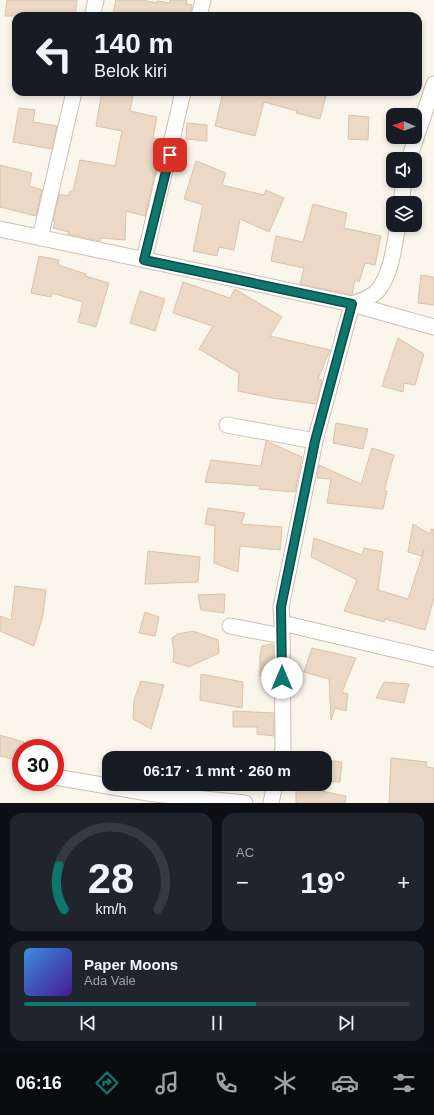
<!DOCTYPE html>
<html lang="id">
<meta charset="utf-8">
<style>
:root{--surface:#171b24;--page:#20242c;--text:#f1f3f6;--muted:#9ea1a6;--line:#363941;--accent:#0f766e}
body{margin:0;font-family:Helvetica,sans-serif;background:var(--page);color:var(--text);height:100vh;display:flex;flex-direction:column;font-size:15px;white-space:nowrap}
*{box-sizing:border-box;margin:0}
p{font-size:13px;color:var(--muted)}
.icon{flex:none;width:22px;height:22px;fill:none;stroke:currentColor;stroke-width:2;stroke-linecap:round;stroke-linejoin:round}
.map{position:relative;height:803px;overflow:hidden}
.panel{display:flex;flex-direction:column;gap:10px;padding:10px;background:#0d0f14;flex:1}
.panel>*{flex:none}
.guide{position:absolute;left:12px;top:12px;width:410px;height:84px;border-radius:12px;box-shadow:0 2px 6px #0003;background:#171b24;color:var(--text);overflow:hidden}
.needle{width:26px;rotate:272deg}
.tools{position:absolute;left:386px;top:108px;display:grid;gap:8px}
.tools a{display:grid;place-items:center;width:36px;height:36px;border-radius:8px;background:var(--surface);box-shadow:0 2px 6px #0003;font-size:20px}
.speed{position:absolute;left:12px;top:739px;display:flex;gap:8px;font-size:20px;font-weight:700;text-align:center}
.speed>*{display:grid;place-content:center;width:52px;height:52px;border-radius:50%;background:var(--surface);box-shadow:0 2px 6px #0003;line-height:1}
.speed .limit{border:6px solid #d22;background:#fff;color:#111}
.pin{position:absolute;display:grid;place-items:center;width:34px;height:34px;color:#fff;margin:-17px;border-radius:8px;box-shadow:0 2px 6px #0006}
.me{position:absolute;width:44px;margin:-22px;rotate:0deg;stroke-linejoin:round;filter:drop-shadow(0 0 3px #0008)}
.turn{display:flex;align-items:center;gap:14px;height:84px;padding:0 16px;font-size:18px}
.turn .icon{width:52px;height:52px;stroke-width:2.5}
.turn b{display:block;font-size:28px;line-height:34px}
.big{font-size:30px;font-weight:600;line-height:1.1}
.panel .card{flex:1;display:flex;flex-direction:column;justify-content:center;gap:6px;min-width:0;padding:0 14px;border-radius:12px;background:var(--page)}
.panel .dial{align-items:center;gap:0}
.dial svg{height:104px;overflow:visible;fill:none;stroke:var(--line);stroke-width:7;stroke-linecap:round;text-anchor:middle}
.dial text{fill:var(--text);stroke:none}
.song{display:flex;align-items:center;gap:12px}
.cover{width:48px;height:48px;border-radius:6px;background:linear-gradient(135deg,hsl(210 70% 55%),hsl(260 70% 35%))}
.played{height:4px;border-radius:2px;background:linear-gradient(90deg,var(--accent) 60%,var(--line) 60%)}
.keys{display:flex;justify-content:space-around;direction:ltr}
.heat{display:flex;justify-content:space-between;align-items:center;font-size:22px;direction:ltr}
.panel .tiles{flex:1;display:grid;gap:10px;grid-template-columns:1fr 1fr}
.card:last-child{grid-column:span 2}
.trip{position:absolute;left:102px;top:751px;width:230px;height:40px;border-radius:12px;background:var(--surface);box-shadow:0 2px 6px #0003;font-weight:600;line-height:40px;text-align:center}
.tabs{display:flex;height:64px;justify-content:space-around;align-items:center;background:#090b0e;color:var(--muted)}
.tabs .icon{width:28px;height:28px}
.tabs .current{color:var(--accent)}
.tabs b{font-size:18px;color:var(--text)}
.map>svg:first-child{display:block}
</style>
<div class="map">
<svg width="434" height="803" viewBox="0 0 434 803">
<rect width="100%" height="100%" fill="#faf6ec"/>
<!-- building -->
<path fill="#ebd8c5" stroke="#ddc2a9" d="M7 0H77L75 16H5Z
M116 0H142L157 3V1L170 3V0H187L186 4 192 5 190 16H125L113 13Z
M102 92H134L130 111 157 117 153 138 163 139 145 216 126 211 125 240 101 238 100 241 68 234 69 232 53 228 55 221H53L59 194 68 196 70 191H73L80 160 115 166 122 131 96 126Z
M223 92H327L320 119 296 113 297 111 264 102 255 136 215 126Z
M19 108 35 110 33 122 57 126 52 149 13 142Z
M349 115 369 117 368 140 348 139Z
M187 123 207 125V141L186 139Z
M196 161 226 173 222 185 264 195 266 190 284 198 269 232 240 219 234 250 219 247 217 256 193 251 203 205 184 199Z
M0 165 32 173 29 186 42 190 36 216 0 207Z
M313 204 347 213 344 228 381 236 375 265 365 263 359 282 355 280 352 295 300 284 304 268 271 261 276 236 303 242Z
M39 256 59 260 58 265 86 274 85 276 109 283 96 327 78 322 83 302 52 293 51 297 31 293Z
M421 275 434 277V305L418 303Z
M183 282 230 298 235 289 282 317 270 336 330 350 318 379 322 380 316 404 272 398 238 391 239 373 199 349 213 326 173 313Z
M140 291 165 299 155 331 130 323Z
M398 338 424 354 415 385 404 383 403 392 382 386Z
M336 423 368 429 363 449 333 443Z
M266 441 302 457 295 492 259 489 260 486 205 482 211 460 261 466Z
M372 448 394 455 384 491H387L383 509 327 503 331 479 317 478 319 465 361 484Z
M208 508 245 513 241 524 282 527 280 550 240 546 238 572 214 563 215 526 205 524Z
M413 524 430 534 431 529 434 530V598L425 630 385 619 384 622 344 611 357 580 311 557 314 538 362 555 364 548 383 552 378 590 408 599 424 550 422 556 408 552Z
M148 551 200 557 198 582 145 584Z
M15 586 46 590 43 615 34 646 0 631V616L11 620Z
M225 594 224 613 201 610 198 595Z
M145 612 159 617 155 636 139 633Z
M193 631 218 640 219 653 189 667 173 662 174 653 172 638 178 634Z
M272 644 273 645V677L260 676V655L262 646Z
M312 648 356 658 342 692 348 694 346 711 335 708 331 720 329 679 304 672Z
M201 674 243 682 242 708 200 700Z
M141 681 164 685 151 729 133 719 134 700Z
M384 682 409 684 404 703 376 698Z
M233 711 274 713V736L257 734V727H233Z
M0 735 24 742 23 748H21L20 761 0 756Z
M391 758 427 762 426 767 434 768V803H389Z
M325 760 342 762 340 782 325 781Z
M296 786 346 796 345 803H296Z"/>
<g fill="none" stroke-linecap="round" stroke-linejoin="round">
<!-- minor casing -->
<g stroke="#ccc0b3" stroke-width="17">
<path id="minor" d="M92 16 96 0
M199 16 203 0
M409 159 434 84
M401 203 404 181
M398 225C394 245 392 272 379 289 373 297 362 301 352 304L315 441 281 607 282 623 434 659
M0 229 352 304 434 327
M40 238 74 92
M144 260 183 92
M227 425 315 441
M230 626 282 636
M281 758 283 748 282 623
M55 777 154 794 245 803
M271 803 275 784"/>
</g>
<!-- minor -->
<use href="#minor" stroke="#fff" stroke-width="15"/>
</g>
<g fill="none" stroke-linecap="round" stroke-linejoin="round">
<!-- route casing -->
<g stroke="#0a4d48" stroke-width="10">
<path id="route" d="M170 155 144 260 352 304 315 441 281 607 282 678"/>
</g>
<!-- route -->
<use href="#route" stroke="#0f766e" stroke-width="7"/>
</g>
</svg>
<div class="tools">
<a><svg class="needle" viewBox="-14 -14 28 28"><path d="M0-13l5 13h-10z" fill="#e53935"/><path d="M0 13l5-13h-10z" fill="#9ea1a6"/></svg></a>
<a><svg class="icon" aria-label="sound" viewBox="0 0 24 24"><path d="M4 9h4l5-4v14l-5-4H4zM17 9q2 3 0 6"/></svg></a>
<a><svg class="icon" aria-label="layers" viewBox="0 0 24 24"><path d="M12 4l9 5-9 5-9-5zM3 14l9 5 9-5"/></svg></a>
</div>
<div class="speed"><div class="limit">30</div></div>
<div class="pin" style="left:170px;top:155px;background:#d93025"><svg class="icon" aria-label="arrive" viewBox="0 0 24 24"><path d="M6 21V4h12l-3 4 3 4H6"/></svg></div>
<svg class="me" style="left:282px;top:678px" viewBox="-20 -20 40 40"><circle r="19" fill="#fff"/><path d="M0-13L10 11 0 6-10 11z" fill="#0f766e"/></svg>
<div class="trip">06:17 · 1 mnt · 260 m</div>
<div class="guide">
<div class="turn"><svg class="icon" aria-label="left" viewBox="0 0 24 24"><path d="M17 20v-9H6M10 6l-5 5 5 5"/></svg><div><b>140 m</b>Belok kiri</div></div>
</div>
</div>
<section class="panel">
<div class="tiles">
<div class="card dial"><svg viewBox="0 0 100 80">
<path d="M14 69A42 42 0 1 1 86 69"/>
<path d="M14 69A42 42 0 0 1 10 35" stroke="#0f766e"/>
<text x="50" y="56" font-size="32" font-weight="700">28</text>
<text x="50" y="72" font-size="11">km/h</text>
</svg></div>
<div class="card"><p>AC</p>
<div class="heat"><a>−</a><b class="big">19°</b><a>+</a></div>
</div>
<div class="card">
<div class="song"><i class="cover"></i><div><b>Paper Moons</b><p>Ada Vale</p></div></div>
<div class="played"></div>
<div class="keys"><svg class="icon" aria-label="previous" viewBox="0 0 24 24"><path d="M18 5L8 12l10 7zM5 5v14"/></svg><svg class="icon" aria-label="pause" viewBox="0 0 24 24"><path d="M8 5v14M16 5v14"/></svg><svg class="icon" aria-label="next" viewBox="0 0 24 24"><path d="M6 5l10 7-10 7zM19 5v14"/></svg></div>
</div>
</div>
</section>
<nav class="tabs">
<b>06:16</b>
<svg class="icon current" aria-label="directions" viewBox="0 0 24 24"><path d="M12 3l9 9-9 9-9-9zM9 14v-3h6M13 9l2 2-2 2"/></svg>
<svg class="icon" aria-label="music" viewBox="0 0 24 24"><path d="M9 18V5l10-2v13"/><circle cx="6" cy="18" r="3"/><circle cx="16" cy="16" r="3"/></svg>
<svg class="icon" aria-label="phone" viewBox="0 0 24 24"><path d="M5 4h4l2 5-3 2q2 4 5 5l2-3 5 2v4C11 20 4 13 5 4z"/></svg>
<svg class="icon" aria-label="climate" viewBox="0 0 24 24"><path d="M12 3v18M4 7l16 10M4 17L20 7"/></svg>
<svg class="icon" aria-label="car" viewBox="0 0 24 24"><path d="M5 17H2v-5l4-1 3-4h7l3 4 3 1v5h-3M9 17h6M6 11h13"/><circle cx="7" cy="17" r="2"/><circle cx="17" cy="17" r="2"/></svg>
<svg class="icon" aria-label="filters" viewBox="0 0 24 24"><path d="M4 7h16M4 17h16"/><circle cx="9" cy="7" r="2"/><circle cx="15" cy="17" r="2"/></svg>
</nav>
